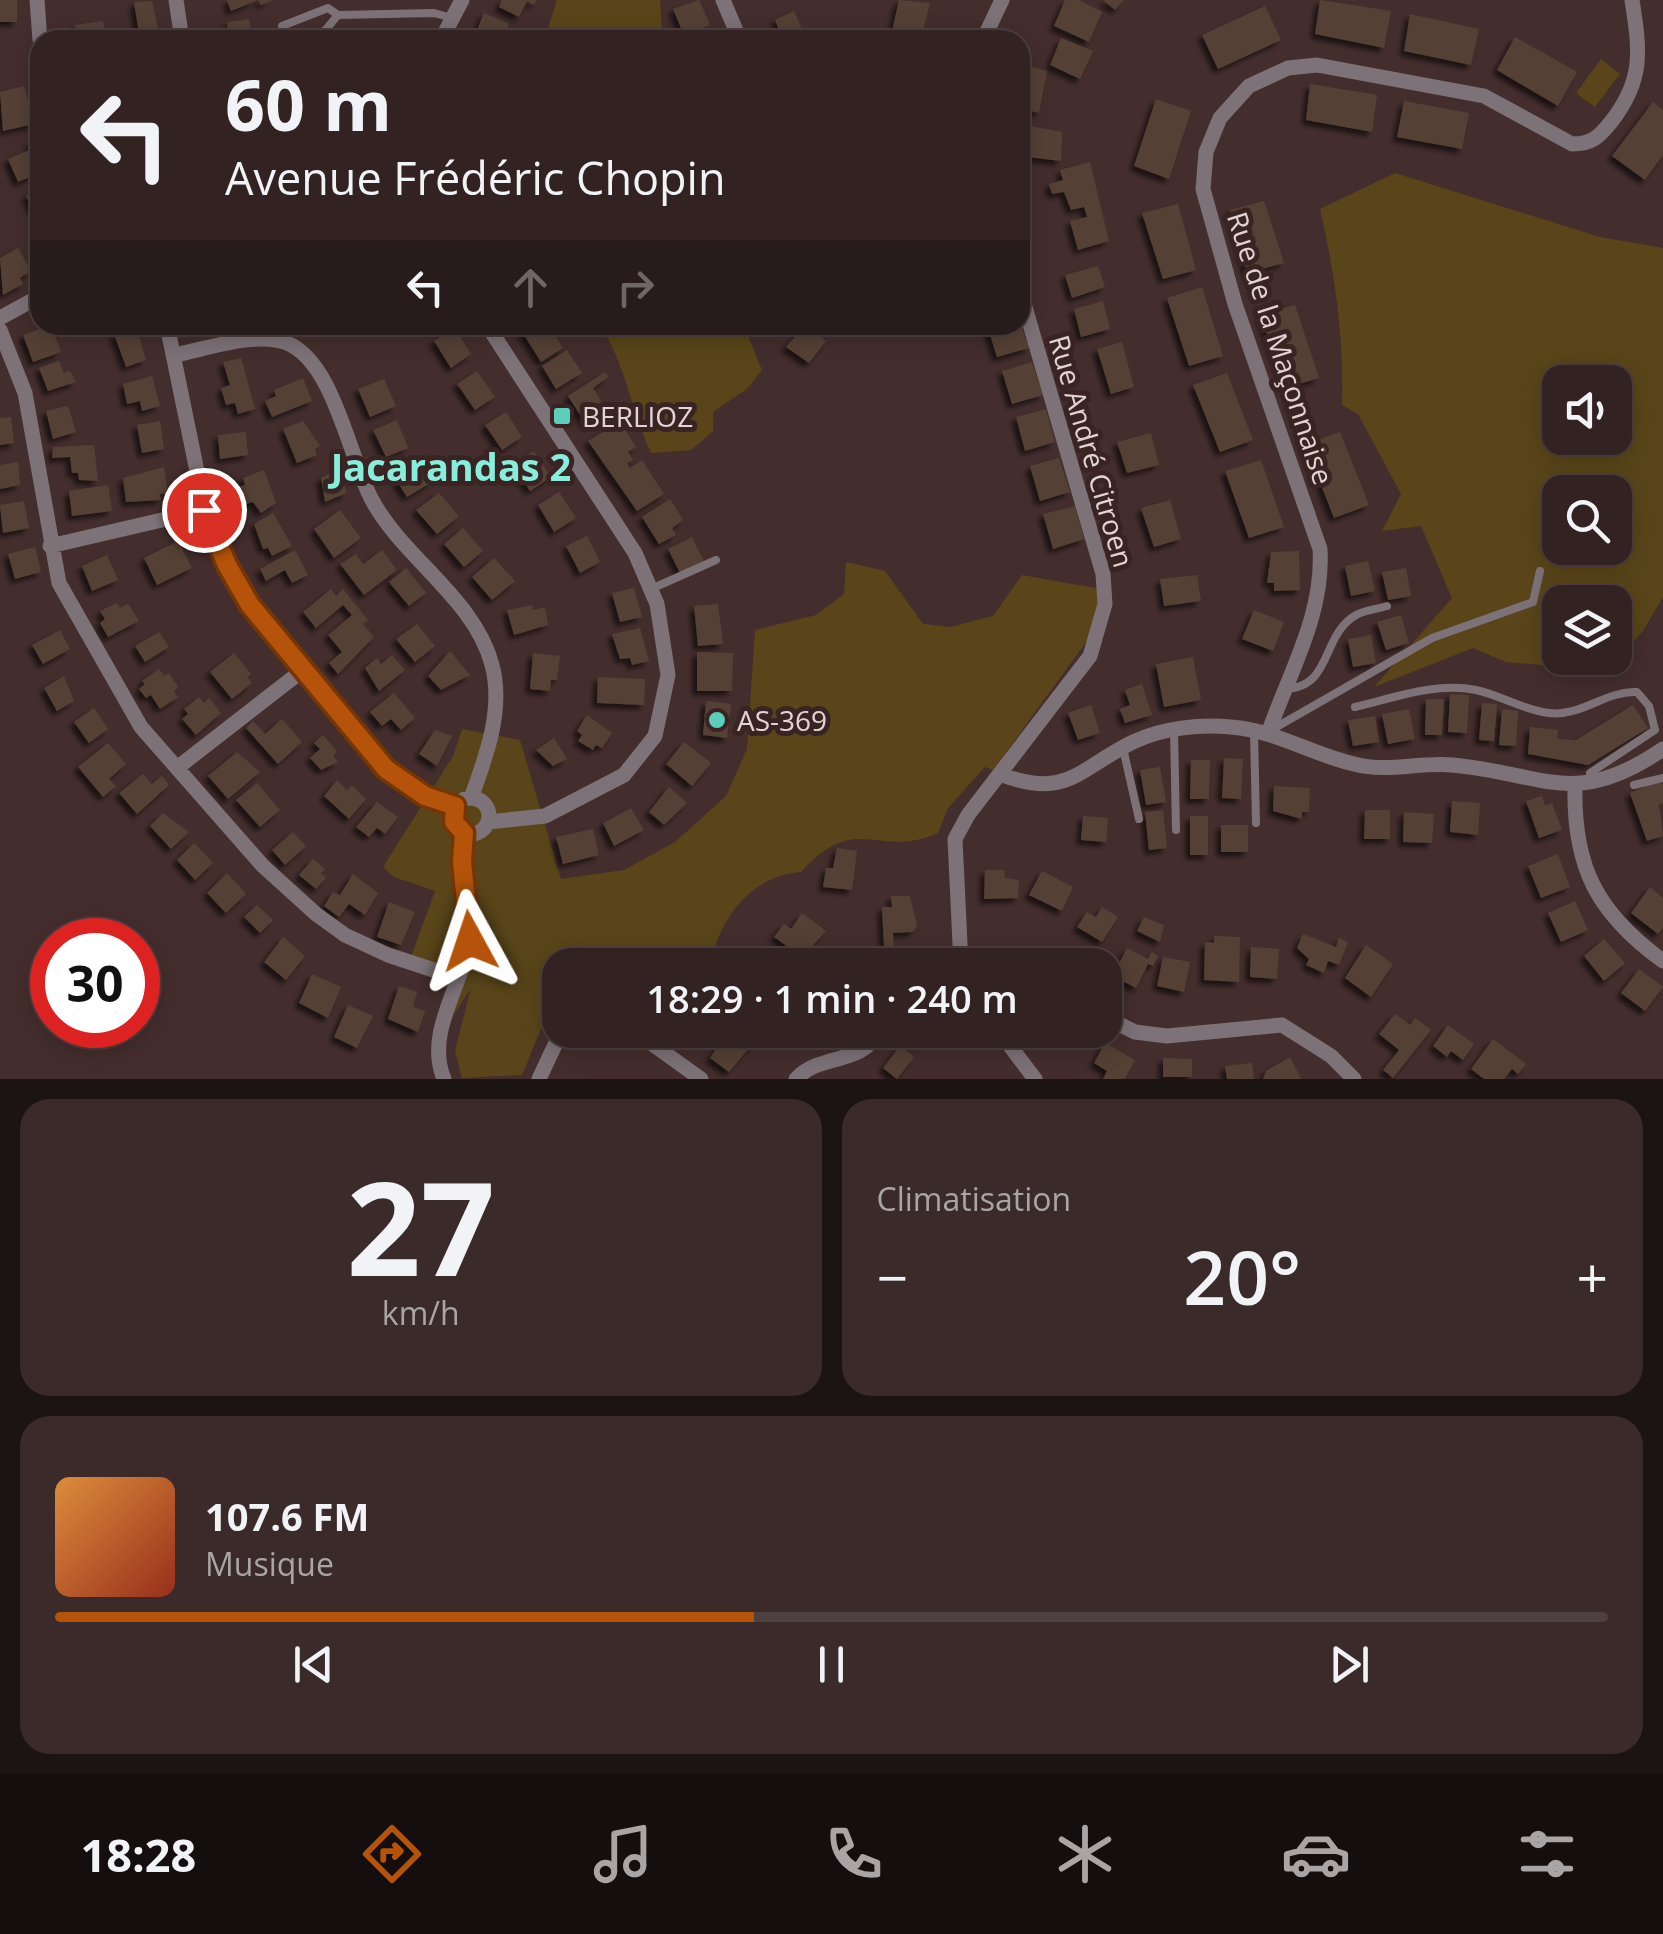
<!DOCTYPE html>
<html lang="fr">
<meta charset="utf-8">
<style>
:root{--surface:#322;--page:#3b2a2a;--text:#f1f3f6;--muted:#a9a4a5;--line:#4e3f40;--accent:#b45309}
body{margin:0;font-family:"Open Sans",sans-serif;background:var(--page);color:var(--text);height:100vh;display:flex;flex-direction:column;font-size:38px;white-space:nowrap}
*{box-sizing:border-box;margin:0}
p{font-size:32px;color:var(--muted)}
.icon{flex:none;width:55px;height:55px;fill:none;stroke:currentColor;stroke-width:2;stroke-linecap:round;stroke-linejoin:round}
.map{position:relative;height:1079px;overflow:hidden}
.drawer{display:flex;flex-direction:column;gap:20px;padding:20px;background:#1c1313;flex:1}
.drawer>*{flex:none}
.top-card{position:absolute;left:30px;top:30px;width:1000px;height:305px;border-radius:30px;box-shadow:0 5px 25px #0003,0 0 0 2px var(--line);background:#322;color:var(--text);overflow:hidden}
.controls{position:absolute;left:1542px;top:365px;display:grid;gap:20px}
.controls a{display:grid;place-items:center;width:90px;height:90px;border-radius:20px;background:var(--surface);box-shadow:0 5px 25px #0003,0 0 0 2px var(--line);font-size:50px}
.speed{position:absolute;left:30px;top:918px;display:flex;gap:20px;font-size:50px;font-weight:700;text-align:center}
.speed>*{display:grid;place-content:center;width:130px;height:130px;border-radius:50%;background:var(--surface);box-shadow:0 5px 25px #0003,0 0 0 2px var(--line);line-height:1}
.speed .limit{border:15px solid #d22;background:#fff;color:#111}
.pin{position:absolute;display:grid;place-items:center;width:85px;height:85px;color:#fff;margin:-42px;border:5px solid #fff;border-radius:50%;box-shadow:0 2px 10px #0007}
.me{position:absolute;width:110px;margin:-55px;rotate:355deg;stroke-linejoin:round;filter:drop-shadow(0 0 8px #0008)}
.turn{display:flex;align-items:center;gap:35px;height:210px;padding:0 30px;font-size:45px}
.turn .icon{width:130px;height:130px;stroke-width:2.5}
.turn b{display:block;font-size:70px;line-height:85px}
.lanes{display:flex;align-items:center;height:95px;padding:0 30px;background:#0003;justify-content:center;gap:50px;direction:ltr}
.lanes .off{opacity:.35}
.big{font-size:75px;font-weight:600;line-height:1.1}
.drawer .tile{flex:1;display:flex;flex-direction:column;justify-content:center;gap:15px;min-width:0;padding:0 35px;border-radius:30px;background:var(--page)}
.drawer .dial{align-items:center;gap:0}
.dial b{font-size:130px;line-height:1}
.song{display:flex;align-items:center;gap:30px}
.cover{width:120px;height:120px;border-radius:15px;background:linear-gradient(135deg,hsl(30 70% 55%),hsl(10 70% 35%))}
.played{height:10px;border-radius:5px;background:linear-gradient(90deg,var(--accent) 45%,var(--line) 45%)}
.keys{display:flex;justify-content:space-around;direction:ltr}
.heat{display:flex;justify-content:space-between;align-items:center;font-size:55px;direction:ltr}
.drawer .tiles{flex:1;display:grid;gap:20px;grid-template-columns:1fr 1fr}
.tile:last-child{grid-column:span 2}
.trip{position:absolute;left:542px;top:948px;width:580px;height:100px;border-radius:30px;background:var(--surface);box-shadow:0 5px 25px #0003,0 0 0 2px var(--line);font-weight:600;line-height:100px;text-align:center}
.tab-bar{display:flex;height:160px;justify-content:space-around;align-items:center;background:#140e0e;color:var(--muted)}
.tab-bar .icon{width:70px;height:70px}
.tab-bar .active{color:var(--accent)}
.tab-bar b{font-size:45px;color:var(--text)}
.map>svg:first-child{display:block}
</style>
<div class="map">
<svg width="1663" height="1079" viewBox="0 0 1663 1079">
<defs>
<filter id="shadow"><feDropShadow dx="-4.5" dy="4.5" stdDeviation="2.5" flood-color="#0009"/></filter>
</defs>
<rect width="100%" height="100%" fill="#442d2d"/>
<!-- green -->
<path fill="#594519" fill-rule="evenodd" d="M557 0H660L662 32 656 40H544Z
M1601 59 1620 74 1595 107 1576 93Z
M1395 173 1600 237 1663 248V597L1643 631 1607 671 1506 662 1473 648 1374 687 1452 598 1421 526 1382 531 1401 494 1358 414 1342 405C1344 336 1335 276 1320 209ZM1560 382H1615V438H1560ZM1560 492H1615V548H1560ZM1560 602H1615V658H1560Z
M600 325H735L749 338 762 370 748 388 713 412V431L691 450 651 453C631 410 626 365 600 325Z
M846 562 885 571 923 624 950 627 993 616 1022 575 1101 589 1089 638 993 770 985 767 948 808 938 833C877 860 857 810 801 872 751 876 720 917 710 965H560V1004L548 1012 522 1075 462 1078 455 1051 471 988 437 1041 458 978 409 962 435 891 394 877 383 867 453 756 462 729 520 740 561 879 624 870 675 842 726 796 747 749 755 630 816 615 844 594Z"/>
<!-- building -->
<path fill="#554136" filter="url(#shadow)" d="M0 0H17V22H0Z
M227 0H273L261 5 258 0 231 11Z
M502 0H537L534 5 527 1 519 17 499 7Z
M699 0 710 25 684 35 673 9Z
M899 0 930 3 921 39 892 31Z
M1065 0H1079L1102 12 1089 42 1054 26Z
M1103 0H1124L1115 10Z
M1320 0 1391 11 1384 48 1315 34Z
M152 1 158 29 139 34 134 2Z
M1265 6 1281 40 1218 69 1202 35Z
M794 11 805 36 783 40 775 20Z
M484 13 509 24 502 40H473Z
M1410 14 1479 29 1471 65 1404 51Z
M249 19 252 40H225L228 22Z
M103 21 105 31 96 33 98 40H77L75 25Z
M1515 37 1577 72 1558 106 1497 70Z
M1061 38 1093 51 1080 79 1050 65Z
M1020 64 1047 71 1039 113 1020 108Z
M1310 84 1377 95 1372 132 1306 120Z
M24 86 34 124 3 131 0 92Z
M1156 99 1191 111 1169 179 1134 166Z
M1404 101 1469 113 1462 149 1397 137Z
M1653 102 1663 110V155L1645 180 1612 156Z
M1029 126 1062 132 1061 161 1027 157Z
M40 140V173L18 182 8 159 32 149 29 144Z
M1090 162 1109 241 1078 250 1070 221 1087 217 1084 207 1071 210 1064 192 1052 194 1049 184 1063 180 1060 170Z
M40 188V222L26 196Z
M1264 201 1284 263 1247 273 1230 210Z
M1178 204 1196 270 1163 279 1142 213Z
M18 248 31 271 20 278 23 284 3 295 0 258Z
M1098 266 1105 287 1072 298 1065 275Z
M1202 287 1223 356 1189 366 1167 298Z
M1103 301 1110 329 1081 337 1074 309Z
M1295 305 1319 378 1286 388 1260 314Z
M51 325 61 352 33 362 23 335Z
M529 325H548L563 348 541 362 521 330Z
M805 325 826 341 809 363 786 347Z
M987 325H1021L1029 348 997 357Z
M455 328 471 354 451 368 434 341Z
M137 329 146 360 126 367 114 334Z
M1122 342 1134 387 1111 394 1097 349Z
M567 350 582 373 556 389 542 366Z
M241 358 255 409 238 414 235 403 226 405 221 388 230 385 223 362Z
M59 361 64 373 70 371 76 382 48 391 39 368Z
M1032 362 1043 395 1012 404 1002 371Z
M477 371 495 397 475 410 457 384Z
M605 372 608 377 593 388 609 413 587 426 568 396Z
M1227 373 1253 440 1220 452 1193 385Z
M152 376 160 406 142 411 140 401 127 404 123 384Z
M303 378 312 401 272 417 265 401 276 396 274 390Z
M384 379 396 406 370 417 358 389Z
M68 406 76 432 53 439 46 411Z
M1046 409 1055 442 1025 451 1016 417Z
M506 412 522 437 502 450 485 425Z
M11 417 14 443 0 445V418Z
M397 420 408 448 386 457 373 430Z
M160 421 164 449 142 453 137 425Z
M303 421 320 446 315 449 317 455 297 463 283 429Z
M620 422 636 447 628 452 633 460 627 463 630 468 642 460 664 494 637 511 588 441Z
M246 432 248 455 220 459 218 435Z
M1340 432 1369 505 1334 518 1305 444Z
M1151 433 1159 465 1127 473 1117 442Z
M94 445 98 481 79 480 78 473H72L70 457 52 458 53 447Z
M534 451 551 477 530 491 513 465Z
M417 458 432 482 407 497 391 472Z
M1059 458 1070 492 1040 501 1030 466Z
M1261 460 1284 527 1249 538 1225 471Z
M18 462 20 485 0 489V465Z
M164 467 168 493 160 494 161 500 126 502 123 478Z
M264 470 276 503 261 513 253 502 246 504 239 487 245 485 243 478Z
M338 470 347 493 325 502 321 478Z
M108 485 112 511 72 516 69 491Z
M559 492 576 518 554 532 538 505Z
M439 493 459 516 437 534 416 510Z
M670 499 683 520 672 528 676 535 659 544 642 517Z
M1170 500 1181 539 1154 547 1141 508Z
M24 501 29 528 3 533 0 505Z
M1075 506 1084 539 1053 549 1043 514Z
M340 510 361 538 334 558 314 529Z
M273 513 292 546 272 556 268 548 263 549 254 524Z
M463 528 483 551 464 567 444 544Z
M587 536 600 562 580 573 566 546Z
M692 537 704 561 680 573 668 549Z
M178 541 192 568 157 585 144 558Z
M35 547 41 572 15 579 8 554Z
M295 550 308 575 292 583 285 570 266 581 260 569Z
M382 550 397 570 364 595 340 564 356 554 363 564Z
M1299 551 1300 590 1274 591V583H1267L1271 552Z
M107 555 118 580 92 591 82 566Z
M494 558 515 581 492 600 472 577Z
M1368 561 1375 591 1351 596 1345 566Z
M406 568 426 593 409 606 389 582Z
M1406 568 1411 596 1388 600 1382 572Z
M1197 575 1201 601 1164 606 1160 579Z
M634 588 642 617 620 622 612 593Z
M331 589 336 596 343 589 368 620 363 624 374 637 338 674 329 663 342 652 328 635 352 615 343 605 316 628 303 612Z
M117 603 120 608 128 604 139 621 108 637 100 623 105 619 100 611Z
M718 604 723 644 698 646 694 606Z
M532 605 533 610 545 607 548 625 514 635 507 610Z
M1254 610 1284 622 1273 651 1242 639Z
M1401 615 1409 643 1386 650 1377 622Z
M417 624 435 646 415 662 396 639Z
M640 628 649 661 632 665 630 658 620 659 612 634Z
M60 630 70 649 43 664 32 645Z
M159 632 169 647 145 662 135 646Z
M1371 635 1376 663 1353 667 1348 639Z
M450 651 470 675 441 690 428 676Z
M697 652 733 653 732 691H697Z
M234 653 251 674 247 677 252 683 232 699 210 672Z
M533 653 560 656 557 680H551L550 691 530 689Z
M392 655 405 670 379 691 365 668 377 658 381 664Z
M1193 657 1201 700 1164 707 1156 664Z
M159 669 164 676 169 673 178 687 174 691 178 697 160 709 151 695 146 698 139 689 145 684 142 681Z
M64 676 74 701 57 711 44 688Z
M598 677 645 679 644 705 597 703Z
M1142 684 1152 715 1125 723 1120 709 1130 705 1125 690Z
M394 693 415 718 401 730 391 719 382 726 370 712Z
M1450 694 1469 695 1467 733 1448 732Z
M199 697 204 703 209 698 221 713 196 735 182 719 188 714 184 709Z
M1426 699H1444L1442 735H1425Z
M706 701 731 704 727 738 703 735Z
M1482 703 1497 704 1494 741 1479 740Z
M1091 705 1100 733 1078 740 1068 713Z
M1633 705 1648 728 1588 765 1528 754 1530 727 1558 730 1557 739 1576 740Z
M94 708 108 729 89 743 74 722Z
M1409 709 1415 739 1388 744 1382 714Z
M1502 709 1518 711 1516 746 1499 745Z
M587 715 612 733 602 748 596 745 593 750 578 741 582 735 577 731Z
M1375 716 1379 742 1353 746 1348 720Z
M282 719 302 742 278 764 246 728 253 721 265 734Z
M435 730 452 736 437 766 419 754Z
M323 735 337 751 333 756 338 762 321 770 310 758 320 749 314 743Z
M554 738 567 759 553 766 536 750Z
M684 742 711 763 692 786 666 764Z
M108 743 126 764 109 779 116 786 103 797 78 767Z
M237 752 260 772 228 799 208 776Z
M1224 758 1243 759 1241 799 1222 798Z
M1191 760H1210L1209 799H1190Z
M1160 767 1166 802 1146 805 1140 770Z
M143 774 152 784 162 776 169 785 137 814 119 793Z
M337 780 347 790 352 785 366 799 349 819 324 796Z
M1656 782 1663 784V803L1659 805 1663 836 1647 841 1630 793Z
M257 783 280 810 260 827 236 800Z
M1274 786 1310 788 1309 812H1302V819L1273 811Z
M669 787 687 803 664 825 649 812Z
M1542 796 1545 806 1552 803 1562 830 1539 838 1526 801Z
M1452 801 1480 803 1478 835 1450 832Z
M377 802 398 817 385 834 377 828 369 837 356 827Z
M631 808 644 830 614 846 603 823Z
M1163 810 1167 848 1149 850 1145 812Z
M1365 810H1390V839H1364Z
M1404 812 1434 814 1432 843 1403 842Z
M163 813 189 832 171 849 150 826Z
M1083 816 1108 818 1106 842 1081 840Z
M1190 816H1208V855H1190Z
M1221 825H1248V852H1221Z
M593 829 599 855 563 864 556 837Z
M293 832 306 846 285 865 272 850Z
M194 843 213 863 195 880 177 860Z
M837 848 857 851 852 890 823 887 826 868H833Z
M1558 854 1570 887 1541 898 1528 866Z
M313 859 325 869 321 873 326 878 316 889 299 875Z
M985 870H1004L1005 878 1019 880 1018 898 984 899Z
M1042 871 1073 887 1062 911 1029 895Z
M227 873 246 894 226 913 207 893Z
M353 874 378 893 365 915 349 904 339 917 324 906 333 892 340 895Z
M1650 887 1663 898V927L1658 934 1631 913Z
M891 896H910L917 926 913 932 893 933 894 947 884 948 882 907H892Z
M1575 901 1588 930 1561 942 1548 913Z
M389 902 415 912 401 945 377 937Z
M257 905 273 920 260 933 244 917Z
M1102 907 1118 917 1102 942 1077 927 1087 912 1096 917Z
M802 913 826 931 802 957 774 937 784 924 791 929Z
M1144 917 1164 925 1160 942 1137 931Z
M1303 934 1336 947 1339 938 1348 942 1339 965 1328 961 1324 973 1306 965 1309 959 1297 948Z
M1214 936 1240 937 1239 982 1204 980 1205 942 1214 943Z
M283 937 305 956 286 980 264 962Z
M1604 939 1625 963 1604 981 1584 956Z
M1366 945 1393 964 1371 997 1345 978Z
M1251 947 1279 949 1277 979 1250 977Z
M1127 948 1148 959 1152 952 1158 956 1153 966 1148 964 1136 988 1113 976Z
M775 954 791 965H768Z
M1163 957 1190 962 1184 992 1157 986Z
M1639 969 1663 987 1645 1011 1621 993Z
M312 974 341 987 328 1018 299 1003Z
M399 986 417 992 413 1007 425 1011 418 1032 388 1019Z
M348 1005 373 1016 357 1048 334 1037Z
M1395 1014 1410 1025 1415 1018 1431 1030 1393 1078 1383 1070 1399 1050 1379 1034Z
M1448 1025 1474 1044 1463 1060 1451 1051 1447 1057 1433 1046Z
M729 1030H741L756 1040 729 1072 710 1058Z
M1051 1030H1090L1081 1043 1068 1033 1063 1040Z
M1493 1039 1526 1064 1518 1074 1512 1069 1504 1079H1484L1471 1069Z
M1105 1043 1135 1060 1125 1079H1103L1107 1071 1094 1063Z
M900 1046 914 1057 897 1079 883 1068Z
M1290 1057 1301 1079H1263L1266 1071Z
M1163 1058 1192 1059V1077H1163Z
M1252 1063 1254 1079H1227L1225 1066Z"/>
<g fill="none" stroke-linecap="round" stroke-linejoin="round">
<!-- lane -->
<path stroke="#7d7277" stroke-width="8" d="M284 40 282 26 328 8 338 15 434 13 452 18
M317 40 338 15
M651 589 716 560
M1284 689C1333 688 1320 636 1356 615 1364 610 1378 609 1387 606
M1355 707C1394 698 1435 682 1476 690 1500 695 1523 710 1549 713 1581 717 1607 690 1637 692L1649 706 1655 730 1590 773 1591 780
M1273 729 1432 638 1533 602 1540 571
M1174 730 1176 830
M1254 733 1256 823
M1123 748 1139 819
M1634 785 1663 778"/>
<!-- street -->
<path stroke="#7d7277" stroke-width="15" d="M37 0 40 40
M176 0 182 40
M723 0 740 40
M441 40 462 0
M983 40 1002 0
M0 318 40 296
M167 325 205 510 227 565 250 605 386 769 425 796 455 806
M487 325 635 553 657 604 668 675 655 736 624 775 545 816 488 822
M854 325 859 328
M0 330 25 393 59 583 141 727 263 866 316 914 345 935 388 955 458 978
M175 355C206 349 256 331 287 343 334 362 349 457 372 500 403 558 475 599 492 665 504 709 486 757 471 798
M50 546 205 510
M1269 731C1290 671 1324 614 1320 549L1235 304 1203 189 1206 152 1220 118 1249 86 1288 68 1317 65 1484 96 1572 144C1592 144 1599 137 1611 122 1644 80 1640 51 1632 0
M177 768 303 670
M1002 775C1068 799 1078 769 1133 742 1162 728 1200 724 1231 727 1278 731 1310 754 1354 764 1388 773 1419 762 1452 765 1544 773 1574 810 1663 749
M1575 785C1573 867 1597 913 1663 961
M453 816a18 18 0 1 1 36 0a18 18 0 1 1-36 0Z
M917 965 958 957 1032 965
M961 965 955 839 968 815 1090 656 1105 604 1103 574 1020 290
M1105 1017 1135 1032 1167 1036 1282 1025 1331 1056 1354 1079
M633 1030 701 1079
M998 1030 1035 1079
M444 1079C425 1034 461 987 469 943 476 908 462 869 464 833
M539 1079 562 1030
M796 1079C821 1052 861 1067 880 1030"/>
</g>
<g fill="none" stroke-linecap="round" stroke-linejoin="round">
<!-- route casing -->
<g stroke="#753606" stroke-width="25">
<path id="route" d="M204 510 227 565 250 605 386 769 425 796 455 806 454 822 464 833 462 862 470 941"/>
</g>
<!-- route -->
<use href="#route" stroke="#b45309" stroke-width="18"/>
</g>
<!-- markers -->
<g fill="#5ccebb" stroke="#392423" stroke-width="4">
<rect x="552" y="406" width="20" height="20" rx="5"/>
<circle cx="717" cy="720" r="10"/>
</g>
<g text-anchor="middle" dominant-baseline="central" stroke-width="10" stroke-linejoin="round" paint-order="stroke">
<!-- street labels -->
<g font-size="28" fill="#e3d4d4" stroke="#392423">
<text transform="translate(1281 348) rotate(72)">Rue de la Maçonnaise</text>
<text transform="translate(1092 451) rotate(74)">Rue André Citroen</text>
</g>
<!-- poi labels -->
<g font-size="28" fill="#e3d4d4" stroke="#392423" text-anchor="start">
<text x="582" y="416">BERLIOZ</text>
<text x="737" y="720">AS-369</text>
</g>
<!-- district labels -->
<g font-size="38" font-weight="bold" fill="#88eedb" stroke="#392423">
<text x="451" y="466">Jacarandas 2</text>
</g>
</g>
</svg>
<div class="controls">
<a><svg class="icon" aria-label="sound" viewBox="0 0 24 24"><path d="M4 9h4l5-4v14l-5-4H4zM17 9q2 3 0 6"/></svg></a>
<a><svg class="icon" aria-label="search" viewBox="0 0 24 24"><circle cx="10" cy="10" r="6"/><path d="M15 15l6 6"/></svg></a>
<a><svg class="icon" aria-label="layers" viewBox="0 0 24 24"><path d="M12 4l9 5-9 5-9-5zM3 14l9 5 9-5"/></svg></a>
</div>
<div class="speed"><div class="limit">30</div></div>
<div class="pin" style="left:204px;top:510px;background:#d93025"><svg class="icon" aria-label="arrive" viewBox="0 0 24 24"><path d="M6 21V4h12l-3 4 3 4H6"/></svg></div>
<svg class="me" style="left:470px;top:941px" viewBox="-20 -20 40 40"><path d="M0-17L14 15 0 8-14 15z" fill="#b45309" stroke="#fff" stroke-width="4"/></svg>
<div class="trip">18:29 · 1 min · 240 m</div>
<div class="top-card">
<div class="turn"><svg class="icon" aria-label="left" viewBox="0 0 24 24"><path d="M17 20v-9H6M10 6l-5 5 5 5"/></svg><div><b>60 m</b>Avenue Frédéric Chopin</div></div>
<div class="lanes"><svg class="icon" aria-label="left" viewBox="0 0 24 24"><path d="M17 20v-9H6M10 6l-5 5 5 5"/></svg><svg class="icon off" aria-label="ahead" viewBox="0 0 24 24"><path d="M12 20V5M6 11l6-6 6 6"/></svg><svg class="icon off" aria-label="right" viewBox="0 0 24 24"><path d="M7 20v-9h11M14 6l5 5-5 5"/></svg></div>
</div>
</div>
<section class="drawer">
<div class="tiles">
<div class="tile dial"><b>27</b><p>km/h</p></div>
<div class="tile"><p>Climatisation</p>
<div class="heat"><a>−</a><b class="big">20°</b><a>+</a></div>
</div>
<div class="tile">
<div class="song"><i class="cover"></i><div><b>107.6 FM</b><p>Musique</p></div></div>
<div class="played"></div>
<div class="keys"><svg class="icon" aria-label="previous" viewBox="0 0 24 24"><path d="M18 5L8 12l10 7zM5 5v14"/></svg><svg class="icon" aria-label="pause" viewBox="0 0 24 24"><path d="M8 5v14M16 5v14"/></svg><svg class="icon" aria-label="next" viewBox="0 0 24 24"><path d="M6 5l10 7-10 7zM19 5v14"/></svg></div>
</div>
</div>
</section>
<nav class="tab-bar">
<b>18:28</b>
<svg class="icon active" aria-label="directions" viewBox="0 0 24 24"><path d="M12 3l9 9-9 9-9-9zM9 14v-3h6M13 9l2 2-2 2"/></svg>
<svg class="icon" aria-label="music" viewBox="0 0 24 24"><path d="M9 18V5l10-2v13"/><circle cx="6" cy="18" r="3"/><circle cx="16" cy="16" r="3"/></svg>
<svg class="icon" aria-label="phone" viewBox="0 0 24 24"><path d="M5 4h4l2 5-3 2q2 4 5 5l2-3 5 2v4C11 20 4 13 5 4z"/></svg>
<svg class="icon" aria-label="climate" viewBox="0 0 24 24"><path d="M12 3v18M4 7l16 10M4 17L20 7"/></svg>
<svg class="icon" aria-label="car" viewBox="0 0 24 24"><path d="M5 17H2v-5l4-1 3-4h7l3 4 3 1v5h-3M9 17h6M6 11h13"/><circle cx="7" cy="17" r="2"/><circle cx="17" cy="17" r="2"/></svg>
<svg class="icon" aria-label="filters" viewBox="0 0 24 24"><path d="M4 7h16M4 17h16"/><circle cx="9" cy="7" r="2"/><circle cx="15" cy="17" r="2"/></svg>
</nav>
